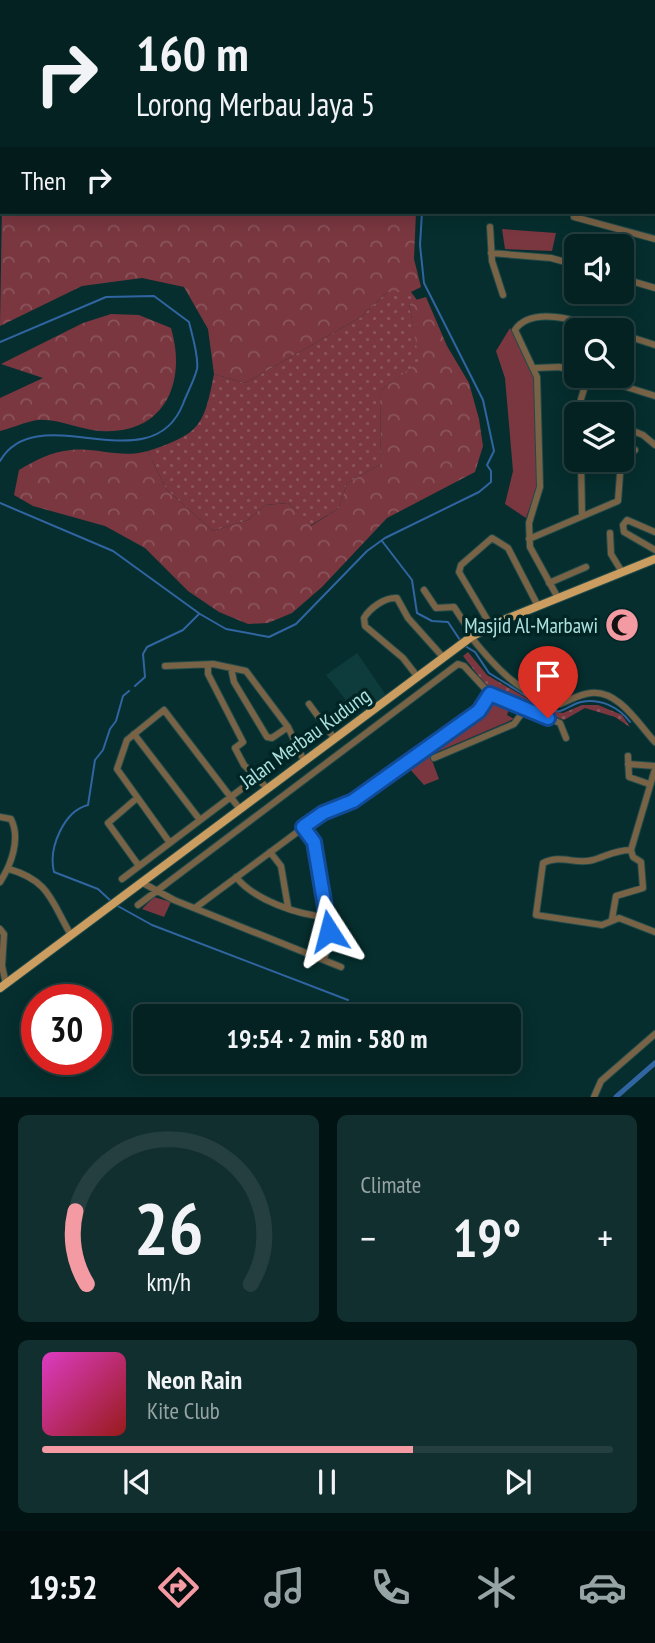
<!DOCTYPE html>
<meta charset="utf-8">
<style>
:root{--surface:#042222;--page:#122f2f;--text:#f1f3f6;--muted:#97a4a5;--line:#253f40;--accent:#f49aa3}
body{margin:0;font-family:"PT Sans Narrow",sans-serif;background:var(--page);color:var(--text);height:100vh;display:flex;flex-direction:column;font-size:26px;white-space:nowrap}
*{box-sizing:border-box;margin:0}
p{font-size:23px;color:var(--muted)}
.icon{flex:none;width:38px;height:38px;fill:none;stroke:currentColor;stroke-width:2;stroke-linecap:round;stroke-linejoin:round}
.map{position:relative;height:1097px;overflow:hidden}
.panel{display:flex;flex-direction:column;gap:18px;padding:18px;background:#021313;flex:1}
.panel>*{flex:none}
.hud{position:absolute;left:0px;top:0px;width:656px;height:214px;box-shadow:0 4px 18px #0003,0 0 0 2px var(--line);background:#042222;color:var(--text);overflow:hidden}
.buttons{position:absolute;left:564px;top:234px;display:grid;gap:14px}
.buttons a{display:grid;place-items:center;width:70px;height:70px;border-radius:10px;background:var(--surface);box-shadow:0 4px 18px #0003,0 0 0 2px var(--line);font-size:35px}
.speed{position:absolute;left:21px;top:984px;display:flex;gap:14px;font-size:35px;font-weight:700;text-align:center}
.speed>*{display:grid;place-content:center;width:91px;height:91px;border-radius:50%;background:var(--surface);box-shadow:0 4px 18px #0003,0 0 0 2px var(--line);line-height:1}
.speed .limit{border:10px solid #d22;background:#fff;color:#111}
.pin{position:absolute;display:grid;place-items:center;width:60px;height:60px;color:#fff;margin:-72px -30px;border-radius:50% 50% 50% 0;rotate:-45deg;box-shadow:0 0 7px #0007}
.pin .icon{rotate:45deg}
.me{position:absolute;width:77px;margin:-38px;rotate:351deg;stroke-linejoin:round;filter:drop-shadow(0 0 5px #0008)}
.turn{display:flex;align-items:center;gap:24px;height:147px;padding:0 21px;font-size:32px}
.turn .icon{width:91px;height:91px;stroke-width:2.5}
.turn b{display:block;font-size:49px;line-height:60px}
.then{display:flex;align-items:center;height:66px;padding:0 21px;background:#0003;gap:14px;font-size:26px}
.big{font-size:52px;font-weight:600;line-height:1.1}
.panel .card{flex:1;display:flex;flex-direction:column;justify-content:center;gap:10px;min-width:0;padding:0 24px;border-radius:10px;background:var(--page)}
.panel .dial{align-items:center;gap:0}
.dial svg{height:182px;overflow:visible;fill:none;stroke:var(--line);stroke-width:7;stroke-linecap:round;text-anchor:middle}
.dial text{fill:var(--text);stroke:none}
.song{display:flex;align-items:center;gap:21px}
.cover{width:84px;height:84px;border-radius:10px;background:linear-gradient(135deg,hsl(310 70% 55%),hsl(0 70% 35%))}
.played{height:7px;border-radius:4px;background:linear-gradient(90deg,var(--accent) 65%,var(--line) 65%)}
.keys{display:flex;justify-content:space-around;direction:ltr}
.heat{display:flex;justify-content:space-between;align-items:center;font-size:38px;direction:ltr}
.panel .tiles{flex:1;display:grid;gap:18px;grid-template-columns:1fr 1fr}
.card:last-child{grid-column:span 2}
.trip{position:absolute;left:133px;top:1004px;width:388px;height:70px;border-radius:10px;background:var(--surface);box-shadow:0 4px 18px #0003,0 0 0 2px var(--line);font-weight:600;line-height:70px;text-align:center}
.tab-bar{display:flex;height:112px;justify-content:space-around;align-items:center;background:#020e0e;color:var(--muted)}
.tab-bar .icon{width:49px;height:49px}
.tab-bar .on{color:var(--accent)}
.tab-bar b{font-size:32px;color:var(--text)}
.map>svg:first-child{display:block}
</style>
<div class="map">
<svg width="655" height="1097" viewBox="0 0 655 1097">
<defs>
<pattern id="grass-dots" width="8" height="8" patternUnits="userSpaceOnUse" patternTransform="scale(1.75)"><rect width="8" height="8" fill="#7a3740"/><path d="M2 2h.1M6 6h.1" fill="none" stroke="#8a545b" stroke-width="1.8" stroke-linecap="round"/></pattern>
<pattern id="forest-crowns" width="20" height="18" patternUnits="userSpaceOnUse" patternTransform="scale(1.75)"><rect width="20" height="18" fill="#7a3740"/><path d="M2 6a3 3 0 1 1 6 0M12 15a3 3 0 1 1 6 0" fill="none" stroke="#8a545b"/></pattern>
</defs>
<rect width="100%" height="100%" fill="#062e2e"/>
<!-- built -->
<path fill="#0e3b3b" d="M357 653 386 695 357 714 326 675Z"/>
<!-- grass -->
<path fill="url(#grass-dots)" d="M387 292H411L417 300 409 303 420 362 380 391 381 464 347 483 339 508 310 526 288 503 265 505 248 520 213 531 166 489 148 451C200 434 204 426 214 374L245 383 361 317Z
M468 652 487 675 547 710 563 713 582 705H598L622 715 630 727 615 717 585 708 564 720 489 689 463 656Z"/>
<!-- forest -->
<path fill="url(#forest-crowns)" d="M2 207V212H416L414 259 421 287 411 292H387L361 317 245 383 214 374 208 329 184 287 142 278 82 286 0 326Z
M426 297 447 346 469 383 479 419 483 446 475 472 387 518 322 587 292 613 268 623 248 624 219 612 188 591 145 548 105 526 33 506 14 495 19 470C36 460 51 452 71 450 98 447 119 459 148 451L166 489 213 531 248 520 265 505 288 503 311 526 339 508 347 483 381 464 380 391 419 362 409 302Z
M111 314 139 315 171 328C187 382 165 435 101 431 80 430 57 418 37 420 25 422 12 428 0 431V398L43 378 1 364 83 323Z"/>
<!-- park -->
<path fill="#7a3740" d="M502 229 556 233 552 251 505 249Z
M510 328 534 372 537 487 526 518 505 504 513 471 505 378 496 351Z
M497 700 510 706 507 715 514 719 430 755 439 779 424 785 408 767Z
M154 897 171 902 164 917 142 909Z"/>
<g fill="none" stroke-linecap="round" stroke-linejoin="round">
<!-- stream -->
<path stroke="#3065a1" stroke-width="2" d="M381 0 382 2
M525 0 527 2
M618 2 619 0
M0 342 106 297 154 296 189 322C192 335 199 356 197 369 194 381 187 393 183 404 151 485 37 396 0 461
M0 503 113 551 200 614 226 629 269 637 296 624 367 551 385 538 479 492 491 482V471L487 465 494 451 483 400 424 283 420 245 422 212
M382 541 412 580 417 613 432 621 448 622 460 640
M465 646 475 652 489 673 549 710C563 715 568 705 581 702 600 698 619 707 630 722
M135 686 145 677 143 654 147 647 183 630 199 614
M112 902 98 889 54 872C48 848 64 811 88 805L95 760 103 750 110 729 116 721 123 696 129 691
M116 905 152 925 348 1000"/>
<!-- canal -->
<path stroke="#3065a1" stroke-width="5" d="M616 1097 655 1063"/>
<!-- minor casing -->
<g stroke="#214b4a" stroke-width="8">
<path id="minor" d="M0 0 2 2
M262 2 265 0
M0 18 2 21
M654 74H655
M0 100 2 99
M654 116H655
M654 156H655
M0 194 2 193
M654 197H655
M574 217 655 239
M490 227 492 261 503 295
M491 253 551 258 576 265
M621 278 655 288
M621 334 655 345
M535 368 559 367 576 371
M591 376 655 396
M581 415V399L588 376
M621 426 643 435 655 445
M621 451 626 448 635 450
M581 460 582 515
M610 533 611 554 622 572
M529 539 618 501 621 460
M655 550 624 532 623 525 627 520 655 532
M549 583 586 567
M424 590 436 608 454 607 473 636
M558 598 530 547 529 523 540 487 537 377 515 330C533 303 587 324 610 331
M491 626 459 572 461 565 492 538 508 548 538 606
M471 637C495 667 521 696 560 704 570 700 580 694 591 693 619 690 639 725 655 742
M208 665V674L243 742 235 748 244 765 267 788
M165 666 213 664 246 671 288 727 304 761
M231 668 234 682 267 737 272 738 288 727
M417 676 403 658 365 626 364 618C370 608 385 597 397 598L408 618 442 656
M309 704 334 738
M134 734 200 820
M628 756 629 777 649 784
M434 758 514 724 525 709
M628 764 655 766
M137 798 108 823 139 866
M0 817 11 819C21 839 11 865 0 882
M303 827C323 853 335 929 324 959
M170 843 117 769 127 740 164 710 239 808
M631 850C615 850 607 856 593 860 576 865 561 854 543 863L536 915 602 925 619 918 655 932
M270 852 281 866 288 907
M9 869C50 881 51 901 71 935
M236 877C254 900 298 915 327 917
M122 879 244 787
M141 882 174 900 341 967
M138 905 458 664 464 666 490 694 560 723 566 738
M195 908 323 813 353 801 479 711 490 694
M612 919 616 896 643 888 641 862 633 857 631 850 655 769
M0 929 4 934 2 966 6 984
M594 1097 601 1081 655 1034"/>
</g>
<!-- major casing -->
<g stroke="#214b4a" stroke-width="10">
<path id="major" d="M0 988 471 637 506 619 655 559"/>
</g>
<!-- minor -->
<use href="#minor" stroke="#796347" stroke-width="6"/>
<!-- major -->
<use href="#major" stroke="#cb9d60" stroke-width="8"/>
</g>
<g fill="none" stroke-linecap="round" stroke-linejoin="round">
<!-- route casing -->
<g stroke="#114b97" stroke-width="18">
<path id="route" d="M329 931 314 842 303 827 323 813 353 801 479 711 490 694 548 718"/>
</g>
<!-- route -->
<use href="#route" stroke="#1a73e8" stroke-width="12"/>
</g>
<!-- icons -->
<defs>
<g id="mosque-disc" transform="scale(1.75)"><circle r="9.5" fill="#f49aa3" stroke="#002524"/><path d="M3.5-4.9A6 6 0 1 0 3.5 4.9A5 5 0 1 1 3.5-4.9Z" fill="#111"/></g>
</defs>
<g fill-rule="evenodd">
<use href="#mosque-disc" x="622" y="625"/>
</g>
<g text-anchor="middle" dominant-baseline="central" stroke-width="7" stroke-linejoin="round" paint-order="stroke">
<!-- poi labels -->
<g font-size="21" fill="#ace1df" stroke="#002524" text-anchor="end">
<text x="598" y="625">Masjid Al-Marbawi</text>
</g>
<!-- street labels -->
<g font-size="21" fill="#ace1df" stroke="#002524">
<text transform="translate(305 738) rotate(-36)">Jalan Merbau Kudung</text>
</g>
</g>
</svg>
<div class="buttons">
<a><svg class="icon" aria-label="sound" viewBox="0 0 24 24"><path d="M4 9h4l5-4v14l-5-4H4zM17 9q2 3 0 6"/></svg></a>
<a><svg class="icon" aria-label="search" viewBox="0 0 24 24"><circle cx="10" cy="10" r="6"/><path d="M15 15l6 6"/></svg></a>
<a><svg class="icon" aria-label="layers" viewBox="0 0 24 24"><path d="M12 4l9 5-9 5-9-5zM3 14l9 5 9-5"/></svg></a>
</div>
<div class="speed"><div class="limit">30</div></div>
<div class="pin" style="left:548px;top:718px;background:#d93025"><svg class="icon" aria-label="arrive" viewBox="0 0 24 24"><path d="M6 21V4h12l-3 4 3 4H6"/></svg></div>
<svg class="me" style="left:329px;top:931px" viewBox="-20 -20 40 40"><path d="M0-17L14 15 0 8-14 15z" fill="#1a73e8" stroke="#fff" stroke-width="4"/></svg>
<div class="trip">19:54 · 2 min · 580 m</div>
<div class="hud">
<div class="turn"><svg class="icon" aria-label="right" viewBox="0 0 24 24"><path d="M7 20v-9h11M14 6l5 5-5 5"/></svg><div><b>160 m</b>Lorong Merbau Jaya 5</div></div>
<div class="then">Then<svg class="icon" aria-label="right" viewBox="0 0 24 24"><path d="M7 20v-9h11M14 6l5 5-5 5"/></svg></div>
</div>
</div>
<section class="panel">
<div class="tiles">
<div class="card dial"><svg viewBox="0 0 100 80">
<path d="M14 69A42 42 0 1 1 86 69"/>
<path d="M14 69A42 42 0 0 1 9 37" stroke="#f49aa3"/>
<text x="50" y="56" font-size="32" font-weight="700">26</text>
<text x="50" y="72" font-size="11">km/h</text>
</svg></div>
<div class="card"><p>Climate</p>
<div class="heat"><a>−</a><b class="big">19°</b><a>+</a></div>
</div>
<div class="card">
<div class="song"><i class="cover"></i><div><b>Neon Rain</b><p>Kite Club</p></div></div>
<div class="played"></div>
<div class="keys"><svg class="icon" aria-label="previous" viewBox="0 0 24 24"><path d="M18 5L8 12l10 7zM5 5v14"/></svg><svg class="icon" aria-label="pause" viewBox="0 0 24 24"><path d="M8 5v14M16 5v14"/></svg><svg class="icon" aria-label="next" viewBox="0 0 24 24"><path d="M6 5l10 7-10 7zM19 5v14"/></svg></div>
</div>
</div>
</section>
<nav class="tab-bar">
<b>19:52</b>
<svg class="icon on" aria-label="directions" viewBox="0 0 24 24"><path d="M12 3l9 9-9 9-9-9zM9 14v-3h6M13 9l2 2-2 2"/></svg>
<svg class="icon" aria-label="music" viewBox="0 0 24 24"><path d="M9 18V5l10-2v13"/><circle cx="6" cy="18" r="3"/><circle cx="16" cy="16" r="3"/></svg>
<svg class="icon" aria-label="phone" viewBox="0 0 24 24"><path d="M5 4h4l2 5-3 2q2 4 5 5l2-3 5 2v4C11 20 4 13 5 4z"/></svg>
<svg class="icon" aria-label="climate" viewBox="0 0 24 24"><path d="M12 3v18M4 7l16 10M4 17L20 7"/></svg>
<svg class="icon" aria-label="car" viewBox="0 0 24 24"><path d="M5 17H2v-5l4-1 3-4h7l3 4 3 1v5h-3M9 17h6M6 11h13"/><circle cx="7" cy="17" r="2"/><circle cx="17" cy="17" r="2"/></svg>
</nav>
